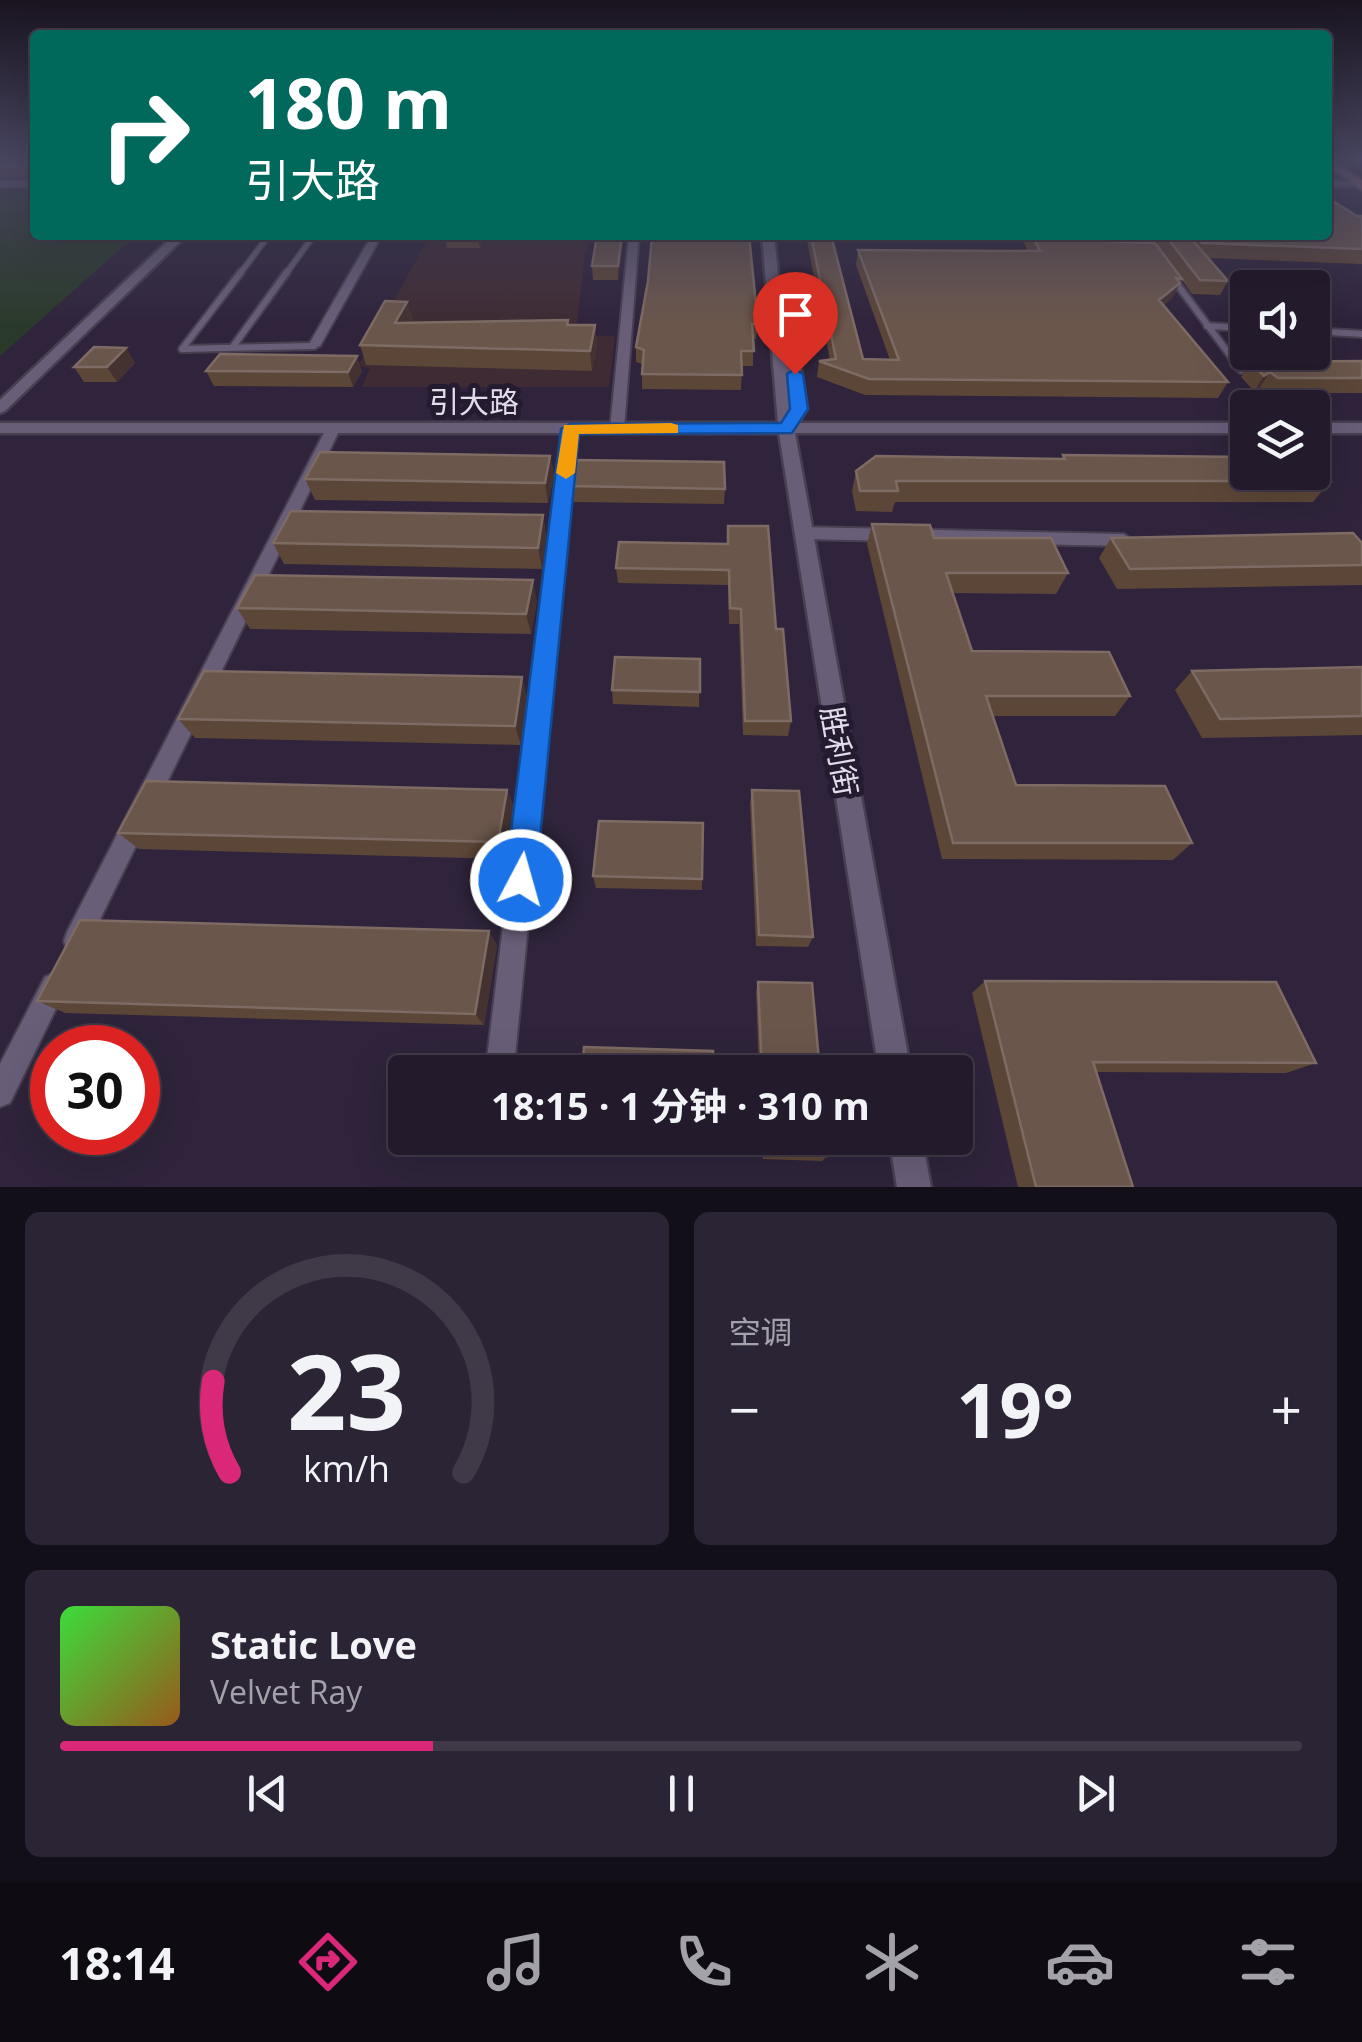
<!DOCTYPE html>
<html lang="zh">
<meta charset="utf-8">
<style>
:root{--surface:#231b2c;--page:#2b2434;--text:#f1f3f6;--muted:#a3a1a9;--line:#403948;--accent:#db2777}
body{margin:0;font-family:"Open Sans","Noto Sans SC",sans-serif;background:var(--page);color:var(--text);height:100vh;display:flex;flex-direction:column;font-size:38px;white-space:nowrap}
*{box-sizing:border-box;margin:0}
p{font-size:32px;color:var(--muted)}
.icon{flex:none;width:55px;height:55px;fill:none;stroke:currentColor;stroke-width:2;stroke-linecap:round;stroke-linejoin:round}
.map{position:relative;height:1187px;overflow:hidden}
.sheet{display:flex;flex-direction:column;gap:25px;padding:25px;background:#130f18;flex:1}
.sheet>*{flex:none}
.banner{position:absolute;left:30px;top:30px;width:1302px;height:210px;border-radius:10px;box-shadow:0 10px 40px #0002,0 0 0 2px var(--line);background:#00695c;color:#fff;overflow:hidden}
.controls{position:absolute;left:1230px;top:270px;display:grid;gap:20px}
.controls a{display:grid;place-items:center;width:100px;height:100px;border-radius:10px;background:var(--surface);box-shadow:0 10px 40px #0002,0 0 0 2px var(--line);font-size:50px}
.speed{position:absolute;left:30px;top:1025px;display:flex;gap:20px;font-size:50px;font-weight:700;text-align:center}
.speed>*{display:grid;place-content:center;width:130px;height:130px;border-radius:50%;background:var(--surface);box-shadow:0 10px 40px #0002,0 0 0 2px var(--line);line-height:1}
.speed .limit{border:15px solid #d22;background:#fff;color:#111}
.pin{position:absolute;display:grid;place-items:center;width:85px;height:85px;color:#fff;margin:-102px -42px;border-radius:50% 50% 50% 0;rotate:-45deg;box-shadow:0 0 10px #0007}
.pin .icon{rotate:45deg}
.me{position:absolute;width:110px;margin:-55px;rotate:6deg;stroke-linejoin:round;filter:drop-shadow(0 0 8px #0008)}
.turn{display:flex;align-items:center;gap:35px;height:210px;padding:0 50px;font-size:45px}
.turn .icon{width:130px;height:130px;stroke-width:2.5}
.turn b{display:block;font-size:70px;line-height:85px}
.big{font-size:75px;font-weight:700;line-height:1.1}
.sheet .tile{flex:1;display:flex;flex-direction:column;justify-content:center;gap:15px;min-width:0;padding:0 35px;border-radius:15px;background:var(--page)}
.sheet .dial{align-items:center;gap:0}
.dial svg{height:260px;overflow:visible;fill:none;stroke:var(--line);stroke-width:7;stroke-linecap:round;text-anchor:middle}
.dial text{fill:var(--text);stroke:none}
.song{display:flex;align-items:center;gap:30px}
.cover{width:120px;height:120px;border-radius:15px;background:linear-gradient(135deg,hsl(120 70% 55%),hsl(30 70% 35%))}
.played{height:10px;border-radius:5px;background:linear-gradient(90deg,var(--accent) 30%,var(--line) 30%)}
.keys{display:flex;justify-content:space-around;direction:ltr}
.heat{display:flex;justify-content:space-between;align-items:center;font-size:55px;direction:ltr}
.sheet .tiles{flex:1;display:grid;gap:25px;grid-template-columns:1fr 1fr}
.tile:last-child{grid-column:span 2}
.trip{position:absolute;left:388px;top:1055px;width:585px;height:100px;border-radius:10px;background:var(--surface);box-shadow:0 10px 40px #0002,0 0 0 2px var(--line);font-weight:700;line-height:100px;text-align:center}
.menu{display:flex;height:160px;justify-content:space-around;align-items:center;background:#0e0b12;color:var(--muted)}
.menu .icon{width:70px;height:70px}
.menu .on{color:var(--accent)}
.menu b{font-size:45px;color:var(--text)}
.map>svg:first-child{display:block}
</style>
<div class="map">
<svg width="1362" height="1187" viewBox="0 0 1362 1187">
<rect width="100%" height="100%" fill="#2f243b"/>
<!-- education -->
<path fill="#3e2b33" d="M430 235H592L585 252 576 335 615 336 609 387H362L370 368 358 366Z"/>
<!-- green -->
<path fill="#2a3a2a" d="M35 190V235H136L0 356V191Z"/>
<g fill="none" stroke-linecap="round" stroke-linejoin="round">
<!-- service-far1 casing -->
<g stroke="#483f51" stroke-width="8">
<path id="service-far1" d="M239 275 269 235
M285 275 314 235"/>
</g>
<!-- service casing -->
<g stroke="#483f51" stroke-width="10">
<path id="service" d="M241 272 182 349 314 346
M1174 280 1241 370
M1207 326 1248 328
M1312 331 1362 334
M232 348 287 272
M1260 394 1271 408"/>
</g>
<!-- minor casing -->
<g stroke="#483f51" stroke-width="4">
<path id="minor" d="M0 181H35V187H0Z
M372 235H382L320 346 310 349 308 346Z
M629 235H639L624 429 617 433 610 429Z
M333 425 340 429 85 950 76 953 67 950 64 941 67 932 326 429Z
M570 425 577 429 514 1067 511 1072H489L486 1067 563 429Z
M804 527 1124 534 1132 540 1124 546 804 539 796 533Z
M54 973 63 977 67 986 10 1103 0 1107V1064L45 977Z"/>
</g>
<!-- tertiary casing -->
<g stroke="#483f51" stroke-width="5">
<path id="tertiary" d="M1328 181H1358L1362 186 1328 187Z
M174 235H187L5 411 0 413V400Z
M762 235H774L788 369 794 366 801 370 807 409 798 423H1248V433H795L911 1072H879L779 433H0V423H778Z
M1312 423H1362V433H1312Z
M889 1138H922L931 1187H897Z"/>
</g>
<!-- primary casing -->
<g stroke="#483f51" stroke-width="5">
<path id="primary" d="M1328 158 1362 180V190L1328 166Z"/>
</g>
<!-- service-far1 -->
<use href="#service-far1" stroke="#695e78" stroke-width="5"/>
<!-- service -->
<use href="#service" stroke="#695e78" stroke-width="6"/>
<!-- minor -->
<use href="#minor" fill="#695e78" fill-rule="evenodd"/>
<!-- tertiary -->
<use href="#tertiary" fill="#695e78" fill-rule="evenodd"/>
<!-- primary -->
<use href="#primary" fill="#9b6a7d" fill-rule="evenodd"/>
</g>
<!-- wall -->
<path fill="#5c4638" d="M0 158H35V177H0Z
M1328 158 1338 163 1331 176H1328Z
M1357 216H1362V264L1208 258 1228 281 1220 295 1192 294 1182 280 1172 298 1163 306 1228 382 1218 398 865 395 817 377 819 361 830 360 806 235H831L863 359 890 360 856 265 858 250 1028 251 1020 235H1099L1104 241 1156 245 1161 235H1328Z
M444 235H486L480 248H447Z
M623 242 618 280H593L592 266Z
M648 281 758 324 756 339 753 338V366H742L741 390 642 389V364L636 362V347Z
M407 302 413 321 411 323 568 320 569 325H595L597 345 592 371 366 365 360 345Z
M126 348 135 363 117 382H84L74 367Z
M1362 361V393H1268L1260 387 1254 391 1241 377 1250 362Z
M206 371H362L353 387 214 386Z
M1063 455 1330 481 1313 502H895L892 512 856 511 852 491 856 471 1061 459Z
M550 456 554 476 548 503 315 500 305 479Z
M571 486 725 489 724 504 574 502Z
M543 515 546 536 542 569 284 564 273 543Z
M872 524 934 538 1068 573 1056 594 953 593 972 651 1130 696 1115 716H993L1016 785 1192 843 1173 860 942 859 867 544Z
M728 526 776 629 791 721 788 736 743 735 739 624H729L728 585 618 583 616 568 727 544Z
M1111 538 1362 543V585L1117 589 1099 558Z
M537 601 531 634 250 629 237 608Z
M700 659 699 707 613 704 612 690Z
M1362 667V735L1202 738 1175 690 1192 671Z
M527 697 521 745 195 738 178 719Z
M507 790 514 807 505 859 139 849 118 833Z
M752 790 813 937 808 947 756 946 750 803Z
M703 823 702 890 596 888 593 876Z
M497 945 484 1025 65 1013 37 1001Z
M985 981 1316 1063 1286 1073 1096 1072 1133 1187H1018L972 993Z
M758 982 820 1072H759L756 991Z
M762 1138H825L827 1156 822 1161 763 1159Z"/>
<!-- shaded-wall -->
<path fill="#443231" d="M477 235H486L480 248Z
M622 235 623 242 618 280V266Z
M1180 283 1172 298 1152 316 1159 300Z
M407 302 413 321 401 343 395 323Z
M595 325 597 345 592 371 590 351Z
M126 348 135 363 117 382 107 367Z
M357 356 362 371 353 387 348 372Z
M1270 372 1260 387 1254 391 1264 376Z
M550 456 554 476 548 503 545 483Z
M543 515 546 536 542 569 538 548Z
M533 580 537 601 531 634 526 614Z
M522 677 527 697 521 745 515 726Z
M507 790 514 807 505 859 498 842Z
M489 931 497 945 484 1025 475 1014Z"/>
<!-- building -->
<path fill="#6a564b" stroke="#7d6b64" stroke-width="2.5" d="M0 158H35V166H0Z
M1328 158H1331L1338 163H1328Z
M1328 198 1357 216H1362V249L1202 243 1196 235H1328Z
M597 235H622L618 266H592Z
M652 235H749L758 324H752L754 351H741L742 375 642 374 644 350 636 347 648 281Z
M811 235H831L863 359 899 360 858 250 1040 251 1032 235H1099L1104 241 1155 243 1182 279 1176 278 1180 283 1159 300 1228 382 869 379 819 361 836 359Z
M1165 235H1188L1228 281 1200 280Z
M385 301 407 302 395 323 568 320 567 325H595L590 351 360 345Z
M94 347 126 348 107 367H74Z
M220 354 357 356 348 372 206 371Z
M1362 361V378H1278L1270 372 1264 376 1250 362Z
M320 452 550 456 545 483 305 479Z
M1063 455 1248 457V472H1312V461L1330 481H896L898 491H860L856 471 876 456 1065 459Z
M575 460 724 462 725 489 571 486Z
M291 511 543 515 538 548 273 543Z
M872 524 930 525 934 538H1051L1068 573H946L972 651 1109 652 1130 696H986L1016 785 1165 786 1192 843H953Z
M728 526H768L776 629H783L791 721H745L741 609 730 608 729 570 616 568 619 542 728 544Z
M1353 533 1362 543V565L1130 569 1111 538Z
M255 575 533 580 526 614 237 608Z
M615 657 700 659V692L612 690Z
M1362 667V716L1220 719 1192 671Z
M204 671 522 677 515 726 178 719Z
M146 781 507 790 498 842 118 833Z
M752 790 799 791 813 937 759 935Z
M599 821 703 823 702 879 593 876Z
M80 920 489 931 475 1014 37 1001Z
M985 981 1276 982 1316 1063 1093 1062 1133 1187H1036Z
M758 982 812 983 820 1072H762Z
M584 1047 713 1051V1072H582Z
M765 1138H825L827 1156 766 1154Z"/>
<!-- sky -->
<linearGradient id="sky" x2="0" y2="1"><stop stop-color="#1a1420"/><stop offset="0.49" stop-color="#474560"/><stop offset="1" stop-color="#474560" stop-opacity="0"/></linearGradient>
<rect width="1362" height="324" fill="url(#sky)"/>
<!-- route -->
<path fill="#1a73e8" stroke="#114b97" stroke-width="2.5" d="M795 369 803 374 808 409 792 433 579 434 536 880 532 890 521 895 510 890 505 880 561 429 570 424 781 423 790 409 787 374Z"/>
<!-- slow -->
<path fill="#f59e0b" d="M671 423 678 425V433L579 434 575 473 566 479 556 473 564 425Z"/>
<g text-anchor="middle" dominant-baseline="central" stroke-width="10" stroke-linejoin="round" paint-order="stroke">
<!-- street labels -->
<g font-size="30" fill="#e2dceb" stroke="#251b30">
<text x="474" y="401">引大路</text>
<text transform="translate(840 751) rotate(80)">胜利街</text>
</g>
</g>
</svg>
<div class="controls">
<a><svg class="icon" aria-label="sound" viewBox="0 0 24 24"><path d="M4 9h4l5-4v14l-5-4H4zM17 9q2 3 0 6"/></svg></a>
<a><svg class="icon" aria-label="layers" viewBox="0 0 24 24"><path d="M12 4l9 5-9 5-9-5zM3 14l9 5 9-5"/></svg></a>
</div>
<div class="speed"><div class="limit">30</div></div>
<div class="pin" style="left:795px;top:374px;background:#d93025"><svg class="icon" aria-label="arrive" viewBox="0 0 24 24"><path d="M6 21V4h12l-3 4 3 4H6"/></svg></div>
<svg class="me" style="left:521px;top:880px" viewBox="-20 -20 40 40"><circle r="17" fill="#1a73e8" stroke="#fff" stroke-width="3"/><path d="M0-11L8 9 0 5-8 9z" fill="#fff"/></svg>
<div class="trip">18:15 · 1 分钟 · 310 m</div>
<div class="banner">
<div class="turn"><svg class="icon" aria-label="right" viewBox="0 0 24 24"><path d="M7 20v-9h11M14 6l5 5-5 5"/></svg><div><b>180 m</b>引大路</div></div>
</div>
</div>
<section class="sheet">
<div class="tiles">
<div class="tile dial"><svg viewBox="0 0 100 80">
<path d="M14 69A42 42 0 1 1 86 69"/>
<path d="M14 69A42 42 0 0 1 9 41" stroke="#db2777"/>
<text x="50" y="56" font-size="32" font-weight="700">23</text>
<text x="50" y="72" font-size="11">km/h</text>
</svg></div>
<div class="tile"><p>空调</p>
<div class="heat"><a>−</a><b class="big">19°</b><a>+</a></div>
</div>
<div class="tile">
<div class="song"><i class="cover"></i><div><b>Static Love</b><p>Velvet Ray</p></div></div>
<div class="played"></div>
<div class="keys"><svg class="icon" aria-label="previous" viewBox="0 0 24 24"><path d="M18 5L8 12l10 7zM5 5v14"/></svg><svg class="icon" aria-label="pause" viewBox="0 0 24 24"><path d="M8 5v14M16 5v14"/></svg><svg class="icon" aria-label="next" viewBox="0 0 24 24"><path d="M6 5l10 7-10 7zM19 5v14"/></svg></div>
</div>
</div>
</section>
<nav class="menu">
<b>18:14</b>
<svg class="icon on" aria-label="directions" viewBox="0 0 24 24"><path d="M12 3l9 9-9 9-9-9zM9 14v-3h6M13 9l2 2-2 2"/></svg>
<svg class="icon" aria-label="music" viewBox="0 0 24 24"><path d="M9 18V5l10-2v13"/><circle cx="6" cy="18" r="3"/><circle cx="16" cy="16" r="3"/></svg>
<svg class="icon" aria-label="phone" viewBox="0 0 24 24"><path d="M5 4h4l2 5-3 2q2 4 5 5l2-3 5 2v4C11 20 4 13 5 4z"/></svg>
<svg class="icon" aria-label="climate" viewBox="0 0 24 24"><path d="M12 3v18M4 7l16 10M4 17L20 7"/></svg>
<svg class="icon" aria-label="car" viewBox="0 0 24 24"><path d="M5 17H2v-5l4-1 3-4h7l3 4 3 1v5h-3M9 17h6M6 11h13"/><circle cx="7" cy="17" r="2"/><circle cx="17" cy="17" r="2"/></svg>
<svg class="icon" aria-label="filters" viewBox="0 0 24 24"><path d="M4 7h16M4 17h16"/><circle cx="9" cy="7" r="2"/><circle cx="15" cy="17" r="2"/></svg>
</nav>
